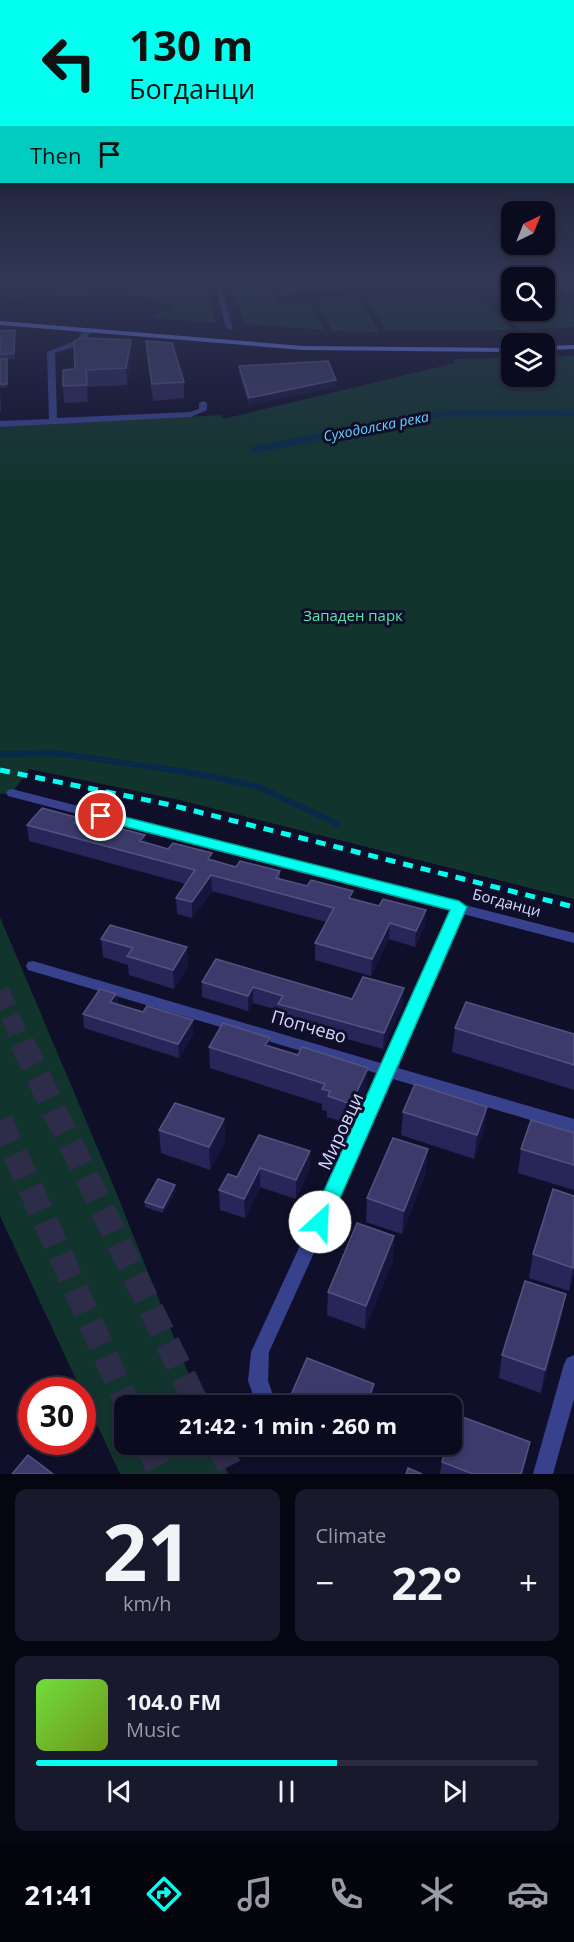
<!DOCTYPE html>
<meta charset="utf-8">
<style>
:root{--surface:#0b0b20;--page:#19192d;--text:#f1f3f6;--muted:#9a9ba5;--line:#2b2b3e;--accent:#03ffef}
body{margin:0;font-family:"Open Sans",sans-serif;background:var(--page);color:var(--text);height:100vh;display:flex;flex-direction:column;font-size:22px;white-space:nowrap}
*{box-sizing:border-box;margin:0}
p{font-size:20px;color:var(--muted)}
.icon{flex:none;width:33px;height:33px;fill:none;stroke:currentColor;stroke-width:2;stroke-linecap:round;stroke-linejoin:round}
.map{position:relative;height:1474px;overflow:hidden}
.panel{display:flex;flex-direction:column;gap:15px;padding:15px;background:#060612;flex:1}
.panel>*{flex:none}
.banner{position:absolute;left:0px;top:0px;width:574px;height:183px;box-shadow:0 3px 9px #0003,0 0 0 2px var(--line);background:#03ffef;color:#111;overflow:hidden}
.needle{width:39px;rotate:43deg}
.controls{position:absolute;left:501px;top:201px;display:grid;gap:12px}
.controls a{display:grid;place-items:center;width:54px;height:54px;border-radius:12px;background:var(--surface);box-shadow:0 3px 9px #0003,0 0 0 2px var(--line);font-size:30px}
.speed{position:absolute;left:18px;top:1377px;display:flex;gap:12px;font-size:30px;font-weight:700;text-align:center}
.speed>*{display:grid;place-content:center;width:78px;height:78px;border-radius:50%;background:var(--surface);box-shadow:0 3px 9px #0003,0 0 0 2px var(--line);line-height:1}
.speed .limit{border:9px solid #d22;background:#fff;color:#111}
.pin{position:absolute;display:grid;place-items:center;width:51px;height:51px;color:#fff;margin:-26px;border:3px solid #fff;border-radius:50%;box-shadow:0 2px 6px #0007}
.me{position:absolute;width:66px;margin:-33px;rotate:25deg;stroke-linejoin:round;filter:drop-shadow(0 0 4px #0008)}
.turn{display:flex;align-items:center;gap:21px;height:126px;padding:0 30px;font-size:27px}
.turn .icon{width:78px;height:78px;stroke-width:2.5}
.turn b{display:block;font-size:42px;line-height:51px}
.then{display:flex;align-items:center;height:57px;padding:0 30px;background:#0003;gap:12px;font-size:22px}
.big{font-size:45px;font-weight:700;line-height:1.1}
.panel .widget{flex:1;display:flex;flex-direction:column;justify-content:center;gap:9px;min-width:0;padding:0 21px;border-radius:12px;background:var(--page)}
.panel .dial{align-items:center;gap:0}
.dial b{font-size:78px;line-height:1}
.song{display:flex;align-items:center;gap:18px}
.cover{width:72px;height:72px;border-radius:9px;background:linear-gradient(135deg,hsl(100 70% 55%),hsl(80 70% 35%))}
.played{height:6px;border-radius:3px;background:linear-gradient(90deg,var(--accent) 60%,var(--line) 60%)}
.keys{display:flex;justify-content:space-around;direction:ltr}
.heat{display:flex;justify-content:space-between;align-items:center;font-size:33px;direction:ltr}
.panel .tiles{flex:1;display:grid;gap:15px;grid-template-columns:1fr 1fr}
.widget:last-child{grid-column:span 2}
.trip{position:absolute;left:114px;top:1395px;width:348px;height:60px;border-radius:12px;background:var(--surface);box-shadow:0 3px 9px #0003,0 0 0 2px var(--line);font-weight:700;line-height:60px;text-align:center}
.tabs{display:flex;height:96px;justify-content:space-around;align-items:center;background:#04040d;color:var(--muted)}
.tabs .icon{width:42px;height:42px}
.tabs .selected{color:var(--accent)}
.tabs b{font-size:27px;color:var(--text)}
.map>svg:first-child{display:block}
</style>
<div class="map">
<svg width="574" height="1474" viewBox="0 0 574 1474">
<rect width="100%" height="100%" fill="#0f0f2a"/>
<!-- green -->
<path fill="#11342d" d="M48 283 158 284 161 291 209 289 216 323 152 318 156 313 175 310C139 288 99 295 58 297L57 291Z
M267 283 277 303 310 302 324 330 245 324 230 285Z
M473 291 514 330 386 331 365 296Z
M360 299 379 332 332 331 317 301Z
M573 304 574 327 520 330 500 308 544 310 545 305Z
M574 356V899L175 799 29 769 12 793 0 794V427L221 415 223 419 455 363 454 359 511 358 512 376H544L545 357Z
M0 917 114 1187 201 1405 124 1406V1444L216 1445 228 1474H120L0 1216Z"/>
<!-- water -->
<path fill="#072a4a" d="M574 409V416L438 417 255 453 249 447 433 411Z"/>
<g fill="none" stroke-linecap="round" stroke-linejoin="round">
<!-- stream -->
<path stroke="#072a4a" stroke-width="6" d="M0 754 56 753 199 774 259 787 338 824"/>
<!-- primary-tunnel-far1 -->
<path stroke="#2d2d4a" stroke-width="19" stroke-dasharray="19 9" stroke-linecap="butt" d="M0 990 22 1045"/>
<!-- primary-tunnel -->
<path stroke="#2d2d4a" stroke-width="25" stroke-dasharray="25 12" stroke-linecap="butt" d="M22 1043 198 1406
M0 1120 128 1406
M147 1444 161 1474
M218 1444 233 1474"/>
<!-- minor -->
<path fill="#37418c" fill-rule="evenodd" d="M213 279H219L233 330 226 328Z
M84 329 91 331 83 344 55 353 57 418 190 412 199 409V403L203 401 207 403V410L191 417 0 427V421L49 419 47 352 77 340Z
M12 789 574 933V943L463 914 398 1068 574 1119V1133L393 1079 269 1352 268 1381 277 1406H257L248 1381 251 1352 379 1074 28 970 26 966 28 962 33 961 384 1064 450 911 8 796 6 793 8 790Z
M574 1355V1399L553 1474H533L564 1364 567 1358Z"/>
<!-- secondary -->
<path fill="#6e82ff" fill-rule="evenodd" d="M0 321 303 346 512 348V352L303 350 0 325Z
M574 345V349L544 350V346Z"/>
<!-- rail -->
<path stroke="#03ffef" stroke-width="5" stroke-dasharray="10 8" stroke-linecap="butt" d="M0 770 171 805 574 907"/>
</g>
<!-- wall -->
<path fill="#282659" d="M0 279H42L45 295 4 302Z
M168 279H196V280L186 284H169Z
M254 279H343V291L280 295 273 280 255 281Z
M359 279H424L423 283 363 289Z
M553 279H574V292L566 293Z
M0 331 15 336V359H7V387L0 388 1 412H0Z
M131 340 132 356 127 385 87 387 88 402 64 403 63 386 75 369Z
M146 341 184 382V398L153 401 147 357Z
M239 366 336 387 249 405 239 373Z
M79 818V825L102 831 145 835V842L236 867 280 871V879L352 899 425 926 415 947 389 939 371 976 315 960V943L326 922 212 891 192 918 177 914 176 898 186 884 29 841 27 825Z
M101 939 187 947 188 966 174 989 129 975 128 965 103 957Z
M216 959 352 999 403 1004 383 1049 278 1020V1010L253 1003 248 1011 202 997V982Z
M116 994 118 1004 193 1034 179 1058 84 1028 83 1014Z
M455 1028 574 1034V1090L452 1052Z
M270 1046 367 1088 351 1124 327 1117V1111L322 1110V1104L210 1068 209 1047Z
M487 1107 484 1130 474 1159 401 1135 403 1112Z
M224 1119 225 1142 210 1170 161 1153 159 1130Z
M574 1133V1190L518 1173 521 1149Z
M259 1135 310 1151 309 1171 296 1199 260 1187 245 1218 220 1210 219 1190 237 1177Z
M426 1173 402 1234 366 1222 367 1198Z
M176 1190 163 1213 145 1207V1202Z
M574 1196V1272L569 1291 529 1278 533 1254Z
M394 1236 393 1260 365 1329 327 1315 328 1292Z
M566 1294 561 1318 541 1393 499 1378 502 1355Z
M530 1442 523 1474H440L442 1462Z
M336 1444H359L356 1452Z"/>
<!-- shaded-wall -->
<path fill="#16153e" d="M186 279H196V280L186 284Z
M363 279H424L423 283 363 289Z
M43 281 45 295 4 302 3 288Z
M131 340 132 356 127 385 126 368Z
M336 380V387L249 405V398Z
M79 818 80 833 76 839 74 823Z
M145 835 146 851 142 857 140 841Z
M211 875 212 891 192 918V902Z
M426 910 425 926 415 947 416 931Z
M390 923 389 939 371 976 372 959Z
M187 947 188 966 174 989 173 970Z
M253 987V1003L248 1011V996Z
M404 988 403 1004 383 1049 384 1033Z
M116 994 118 1008 110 1002Z
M193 1020V1034L179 1058 178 1044Z
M270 1038V1058L265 1045Z
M368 1068 367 1088 351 1124V1104Z
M487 1107 484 1130 474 1159 477 1135Z
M224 1119 225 1142 210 1170 209 1147Z
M428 1149 426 1173 402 1234 404 1211Z
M310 1151 309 1171 296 1199V1180Z
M260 1168V1187L245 1218 244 1199Z
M175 1185 176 1190 163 1213V1208Z
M394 1236 393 1260 365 1329 366 1306Z
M574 1265V1272L569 1291 573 1268Z
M566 1294 561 1318 541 1393 545 1370Z
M374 1384 373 1406H366Z
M530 1442 523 1474H521Z"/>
<!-- building -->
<path fill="#3b3a6a" stroke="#535382" stroke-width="1.5" d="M1 279H42L43 281 3 288Z
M15 330 14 353 0 354V331Z
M84 338 131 340 126 368 86 370 87 385 63 386V370L75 369 74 341Z
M146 341 172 343 184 382 152 384Z
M0 359H7V384H0Z
M328 361 336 380 249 398 239 366Z
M42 808 79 818 74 823 102 831 107 825 145 835 140 841 168 849 173 843 212 853 208 859 236 867 240 861 280 871 276 878 307 886 311 880 353 891 349 898 379 906 383 899 426 910 416 931 390 923 372 959 315 943 334 908 211 875 192 902 176 898 195 870 27 825Z
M110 925 187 947 173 970 127 956 133 948 101 939Z
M216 959 352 999 363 977 404 988 384 1033 278 1004 283 996 253 987 248 996 202 982Z
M100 989 116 994 110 1002 143 1012 147 1006 193 1020 178 1044 83 1014Z
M466 1002 574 1034V1065L455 1028Z
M223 1023 270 1038 265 1045 298 1055 302 1047 368 1068 351 1104 328 1096 330 1091 322 1089 325 1084 209 1047Z
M415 1084 487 1107 477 1135 403 1112Z
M175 1103 224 1119 209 1147 159 1130Z
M531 1120 574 1133V1165L521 1149Z
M259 1135 310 1151 296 1180 260 1168 244 1199 219 1190 228 1174 237 1177Z
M393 1138 428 1149 404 1211 367 1198Z
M158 1179 175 1185 163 1208 145 1202Z
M553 1189 574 1196 573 1268 533 1254Z
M357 1223 394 1236 366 1306 328 1292Z
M525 1281 566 1294 545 1370 502 1355Z
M307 1358 374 1384 366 1406H297L288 1402Z
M457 1415 530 1442 521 1474H473L442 1462 447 1444H452V1432Z
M28 1455 53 1474H12Z
M408 1468 422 1474H406Z"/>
<!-- sky -->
<linearGradient id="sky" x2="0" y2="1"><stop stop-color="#080817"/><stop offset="0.58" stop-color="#313755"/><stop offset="1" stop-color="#313755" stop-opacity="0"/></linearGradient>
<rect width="574" height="485" fill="url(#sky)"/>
<!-- route -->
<path fill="#03ffef" stroke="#02a69b" stroke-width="1.5" d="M101 811 459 901 467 907 327 1228 320 1230 313 1228 310 1222 450 910 96 819 94 816Z"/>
<g text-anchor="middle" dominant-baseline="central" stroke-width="6" stroke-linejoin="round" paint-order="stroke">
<!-- far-water labels -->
<g font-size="14" font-style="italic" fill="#65d1ff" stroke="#0f0f2a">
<text transform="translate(376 426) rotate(-11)">Суходолска река</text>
</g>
<!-- park labels -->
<g font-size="15" fill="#5ae8ae" stroke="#0f0f2a">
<text x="353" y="615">Западен парк</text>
</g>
<!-- street labels -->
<g font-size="15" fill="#d7d9ff" stroke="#0f0f2a">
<text transform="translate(507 902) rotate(15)">Богданци</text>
</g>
<!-- near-street labels -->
<g font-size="18" fill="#d7d9ff" stroke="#0f0f2a">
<text transform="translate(309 1026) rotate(16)">Попчево</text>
<text transform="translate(340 1131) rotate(-65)">Мировци</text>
</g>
</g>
</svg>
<div class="controls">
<a><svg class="needle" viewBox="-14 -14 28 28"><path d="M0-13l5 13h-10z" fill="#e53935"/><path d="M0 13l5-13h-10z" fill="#9a9ba5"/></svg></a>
<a><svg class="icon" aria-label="search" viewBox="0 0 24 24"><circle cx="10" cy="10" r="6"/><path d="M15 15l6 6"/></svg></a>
<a><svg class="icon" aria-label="layers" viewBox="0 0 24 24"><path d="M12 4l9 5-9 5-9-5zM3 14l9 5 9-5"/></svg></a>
</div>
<div class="speed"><div class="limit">30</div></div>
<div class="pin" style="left:101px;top:816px;background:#d93025"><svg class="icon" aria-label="arrive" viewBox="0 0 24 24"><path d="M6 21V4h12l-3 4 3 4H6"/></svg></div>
<svg class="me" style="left:320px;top:1222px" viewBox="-20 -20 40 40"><circle r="19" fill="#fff"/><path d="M0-13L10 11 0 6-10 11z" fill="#03ffef"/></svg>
<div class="trip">21:42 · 1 min · 260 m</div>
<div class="banner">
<div class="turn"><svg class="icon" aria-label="left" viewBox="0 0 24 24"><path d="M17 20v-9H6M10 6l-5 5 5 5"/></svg><div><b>130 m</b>Богданци</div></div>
<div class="then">Then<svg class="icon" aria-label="arrive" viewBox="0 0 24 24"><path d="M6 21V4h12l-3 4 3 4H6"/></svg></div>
</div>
</div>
<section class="panel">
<div class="tiles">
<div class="widget dial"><b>21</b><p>km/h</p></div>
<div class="widget"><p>Climate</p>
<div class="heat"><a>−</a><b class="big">22°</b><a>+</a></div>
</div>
<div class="widget">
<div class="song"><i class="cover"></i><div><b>104.0 FM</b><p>Music</p></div></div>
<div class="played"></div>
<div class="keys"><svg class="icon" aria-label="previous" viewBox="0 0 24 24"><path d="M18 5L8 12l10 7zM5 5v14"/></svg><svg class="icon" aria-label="pause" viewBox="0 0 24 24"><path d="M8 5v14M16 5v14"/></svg><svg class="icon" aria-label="next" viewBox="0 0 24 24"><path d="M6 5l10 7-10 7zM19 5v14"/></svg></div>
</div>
</div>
</section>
<nav class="tabs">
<b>21:41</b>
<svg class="icon selected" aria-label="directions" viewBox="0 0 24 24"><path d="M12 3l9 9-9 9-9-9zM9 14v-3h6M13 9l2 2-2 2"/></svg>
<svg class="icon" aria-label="music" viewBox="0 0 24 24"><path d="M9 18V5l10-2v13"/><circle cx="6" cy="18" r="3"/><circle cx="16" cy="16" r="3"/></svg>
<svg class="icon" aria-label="phone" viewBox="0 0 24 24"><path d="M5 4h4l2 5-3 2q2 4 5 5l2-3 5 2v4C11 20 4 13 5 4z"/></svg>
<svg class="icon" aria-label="climate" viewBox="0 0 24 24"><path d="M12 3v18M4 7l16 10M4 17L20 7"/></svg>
<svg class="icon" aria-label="car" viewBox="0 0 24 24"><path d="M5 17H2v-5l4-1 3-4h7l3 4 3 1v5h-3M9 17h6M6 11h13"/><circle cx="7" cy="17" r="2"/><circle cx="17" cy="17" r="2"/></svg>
</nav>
